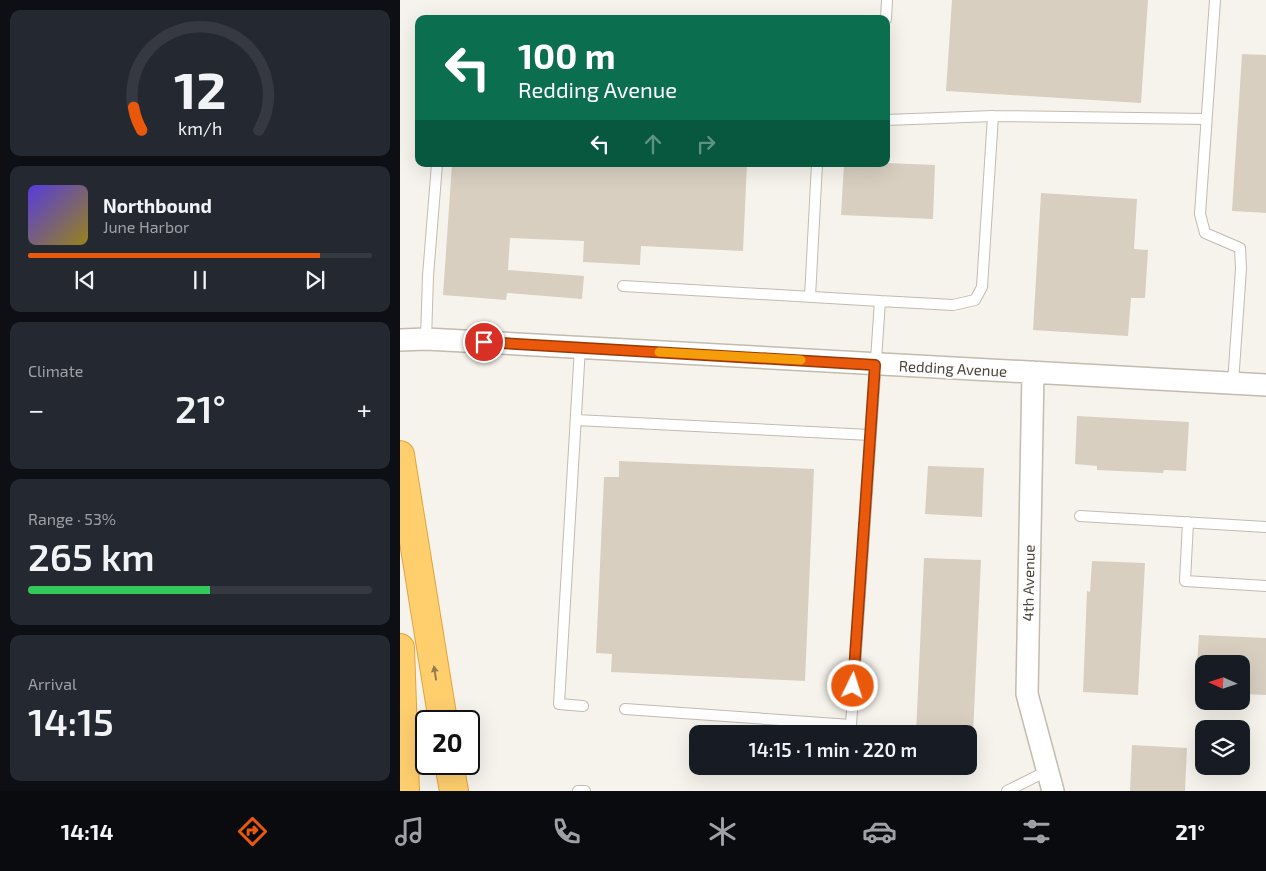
<!DOCTYPE html>
<meta charset="utf-8">
<style>
:root{--surface:#171b24;--page:#242831;--text:#f1f3f6;--muted:#9ea1a6;--line:#363941;--accent:#ea580c}
body{margin:0;font-family:"Exo 2",sans-serif;background:var(--page);color:var(--text);height:100vh;display:flex;flex-direction:column;font-size:19px;white-space:nowrap}
*{box-sizing:border-box;margin:0}
p{font-size:16px;color:var(--muted)}
.icon{flex:none;width:28px;height:28px;fill:none;stroke:currentColor;stroke-width:2;stroke-linecap:round;stroke-linejoin:round}
.map{position:relative;flex:1;overflow:hidden}
.details{display:flex;flex-direction:column;gap:10px;padding:10px;background:#0d0f14;width:400px}
.details>*{flex:none}
.hud{position:absolute;left:15px;top:15px;width:475px;height:152px;border-radius:10px;box-shadow:0 5px 20px #0002;background:#0b6e4f;color:#fff;overflow:hidden}
.needle{width:32px;rotate:273deg}
.fabs{position:absolute;left:795px;top:655px;display:grid;gap:10px}
.fabs a{display:grid;place-items:center;width:55px;height:55px;border-radius:10px;background:var(--surface);box-shadow:0 5px 20px #0002;font-size:25px}
.speed{position:absolute;left:15px;top:710px;display:flex;gap:10px;font-size:25px;font-weight:700;text-align:center}
.speed>*{display:grid;place-content:center;width:65px;height:65px;border-radius:50%;background:var(--surface);box-shadow:0 5px 20px #0002;line-height:1}
.speed .limit{border:2px solid #111;border-radius:8px;background:#fff;color:#111}
.pin{position:absolute;display:grid;place-items:center;width:42px;height:42px;color:#fff;margin:-21px;border:2px solid #fff;border-radius:50%;box-shadow:0 1px 5px #0007}
.me{position:absolute;width:55px;margin:-28px;rotate:4deg;stroke-linejoin:round;filter:drop-shadow(0 0 4px #0008)}
.turn{display:flex;align-items:center;gap:18px;height:105px;padding:0 20px;font-size:22px}
.turn .icon{width:65px;height:65px;stroke-width:2.5}
.turn b{display:block;font-size:35px;line-height:42px}
.lanes{display:flex;align-items:center;height:48px;padding:0 20px;background:#0003;justify-content:center;gap:25px;direction:ltr}
.lanes .off{opacity:.35}
.big{font-size:38px;font-weight:600;line-height:1.1}
.details .widget{flex:1;display:flex;flex-direction:column;justify-content:center;gap:8px;min-width:0;padding:0 18px;border-radius:10px;background:var(--page)}
.details .dial{align-items:center;gap:0}
.dial svg{height:130px;overflow:visible;fill:none;stroke:var(--line);stroke-width:7;stroke-linecap:round;text-anchor:middle}
.dial text{fill:var(--text);stroke:none}
.song{display:flex;align-items:center;gap:15px}
.cover{width:60px;height:60px;border-radius:8px;background:linear-gradient(135deg,hsl(250 70% 55%),hsl(50 70% 35%))}
.played{height:5px;border-radius:2px;background:linear-gradient(90deg,var(--accent) 85%,var(--line) 85%)}
.keys{display:flex;justify-content:space-around;direction:ltr}
.heat{display:flex;justify-content:space-between;align-items:center;font-size:28px;direction:ltr}
.charge{height:8px;border-radius:4px;background:linear-gradient(90deg,#34c759 53%,var(--line) 0)}
.trip{position:absolute;left:289px;top:725px;width:288px;height:50px;border-radius:10px;background:var(--surface);box-shadow:0 5px 20px #0002;font-weight:600;line-height:50px;text-align:center}
.menu{display:flex;height:80px;justify-content:space-around;align-items:center;background:#090b0e;color:var(--muted)}
.menu .icon{width:35px;height:35px}
.menu .active{color:var(--accent)}
.menu b{font-size:22px;color:var(--text)}
main{display:flex;flex:1;min-height:0}
.map>svg:first-child{display:block}
</style>
<main>
<section class="details">
<div class="widget dial"><svg viewBox="0 0 100 80">
<path d="M14 69A42 42 0 1 1 86 69"/>
<path d="M14 69A42 42 0 0 1 9 55" stroke="#ea580c"/>
<text x="50" y="56" font-size="32" font-weight="700">12</text>
<text x="50" y="72" font-size="11">km/h</text>
</svg></div>
<div class="widget">
<div class="song"><i class="cover"></i><div><b>Northbound</b><p>June Harbor</p></div></div>
<div class="played"></div>
<div class="keys"><svg class="icon" aria-label="previous" viewBox="0 0 24 24"><path d="M18 5L8 12l10 7zM5 5v14"/></svg><svg class="icon" aria-label="pause" viewBox="0 0 24 24"><path d="M8 5v14M16 5v14"/></svg><svg class="icon" aria-label="next" viewBox="0 0 24 24"><path d="M6 5l10 7-10 7zM19 5v14"/></svg></div>
</div>
<div class="widget"><p>Climate</p>
<div class="heat"><a>−</a><b class="big">21°</b><a>+</a></div>
</div>
<div class="widget"><p>Range · 53%</p><b class="big">265 km</b><div class="charge"></div></div>
<div class="widget"><p>Arrival</p><b class="big">14:15</b></div>
</section>
<div class="map">
<svg width="866" height="791" viewBox="0 0 866 791">
<rect width="100%" height="100%" fill="#f6f3ec"/>
<!-- building -->
<path fill="#d8cfc1" d="M552 0H748L741 103 546 91Z
M842 54 866 55V213L832 211Z
M486 163 535 165 533 219 441 215 444 164Z
M52 164H347L343 251 241 246 240 265 183 262 184 241 110 238 108 270 184 276 182 299 107 293 106 300 43 295Z
M641 193 737 199 734 249 748 250 745 298H731L728 336 633 330Z
M677 416 789 422 786 471 764 470 763 473 697 470V466L675 464Z
M219 461 414 469 405 681 211 672 212 654 196 653 204 477H219Z
M528 466 584 468 582 517 525 514Z
M524 558 581 560 573 734H516Z
M692 561 745 563 738 695 683 692 687 591 690 592Z
M799 635 866 638V695L841 694V664H797Z
M732 745 787 748 785 791H730Z"/>
<g fill="none" stroke-linecap="round" stroke-linejoin="round">
<!-- lane casing -->
<g stroke="#c2bbae" stroke-width="12">
<path id="lane" d="M815 0 800 214 805 233 840 248 841 269 833 383
M486 19 487 0
M486 120 593 116 806 119
M223 286 480 301 451 725 225 709
M410 297 417 164
M480 301 553 305 575 300 582 287 593 116
M26 339 28 276 37 164
M180 347 159 704 183 706
M176 420 470 435
M680 516 866 527
M788 522 785 581 866 586
M178 791H185
M607 791 647 771"/>
</g>
<!-- street casing -->
<g stroke="#c2bbae" stroke-width="24">
<path id="street" d="M0 340 26 339 866 385
M633 372 627 694 653 791"/>
</g>
<!-- highway casing -->
<g stroke="#e0a43c" stroke-width="30">
<path id="highway" d="M0 455 43 721
M0 648 5 791
M49 764 54 791"/>
</g>
<!-- lane -->
<use href="#lane" stroke="#fff" stroke-width="10"/>
<!-- street -->
<use href="#street" stroke="#fff" stroke-width="21"/>
<!-- highway -->
<use href="#highway" stroke="#ffcf6e" stroke-width="28"/>
</g>
<!-- one-way arrows -->
<defs><path id="oneway-solid" d="M-6-.8H1V-3.2L6.5 0L1 3.2V.8H-6Z" transform="scale(1.25)"/></defs>
<use fill="#937c4e" href="#oneway-solid" transform="translate(35 673) rotate(-99)"/>
<g fill="none" stroke-linecap="round" stroke-linejoin="round">
<!-- route casing -->
<g stroke="#983908" stroke-width="12">
<path id="route" d="M84 342 475 365 453 686"/>
</g>
<!-- route -->
<use href="#route" stroke="#ea580c" stroke-width="9"/>
<!-- slow -->
<path stroke="#f59e0b" stroke-width="9" d="M259 352 401 360"/>
</g>
<g text-anchor="middle" dominant-baseline="central" stroke-width="4.5" stroke-linejoin="round" paint-order="stroke">
<!-- street labels -->
<g font-size="15" fill="#4b4439" stroke="#fff">
<text transform="translate(553 368) rotate(3)">Redding Avenue</text>
<text transform="translate(628 583) rotate(-89)">4th Avenue</text>
</g>
</g>
</svg>
<div class="fabs">
<a><svg class="needle" viewBox="-14 -14 28 28"><path d="M0-13l5 13h-10z" fill="#e53935"/><path d="M0 13l5-13h-10z" fill="#9ea1a6"/></svg></a>
<a><svg class="icon" aria-label="layers" viewBox="0 0 24 24"><path d="M12 4l9 5-9 5-9-5zM3 14l9 5 9-5"/></svg></a>
</div>
<div class="speed"><div class="limit">20</div></div>
<div class="pin" style="left:84px;top:342px;background:#d93025"><svg class="icon" aria-label="arrive" viewBox="0 0 24 24"><path d="M6 21V4h12l-3 4 3 4H6"/></svg></div>
<svg class="me" style="left:453px;top:686px" viewBox="-20 -20 40 40"><circle r="17" fill="#ea580c" stroke="#fff" stroke-width="3"/><path d="M0-11L8 9 0 5-8 9z" fill="#fff"/></svg>
<div class="trip">14:15 · 1 min · 220 m</div>
<div class="hud">
<div class="turn"><svg class="icon" aria-label="left" viewBox="0 0 24 24"><path d="M17 20v-9H6M10 6l-5 5 5 5"/></svg><div><b>100 m</b>Redding Avenue</div></div>
<div class="lanes"><svg class="icon" aria-label="left" viewBox="0 0 24 24"><path d="M17 20v-9H6M10 6l-5 5 5 5"/></svg><svg class="icon off" aria-label="ahead" viewBox="0 0 24 24"><path d="M12 20V5M6 11l6-6 6 6"/></svg><svg class="icon off" aria-label="right" viewBox="0 0 24 24"><path d="M7 20v-9h11M14 6l5 5-5 5"/></svg></div>
</div>
</div>
</main>
<nav class="menu">
<b>14:14</b>
<svg class="icon active" aria-label="directions" viewBox="0 0 24 24"><path d="M12 3l9 9-9 9-9-9zM9 14v-3h6M13 9l2 2-2 2"/></svg>
<svg class="icon" aria-label="music" viewBox="0 0 24 24"><path d="M9 18V5l10-2v13"/><circle cx="6" cy="18" r="3"/><circle cx="16" cy="16" r="3"/></svg>
<svg class="icon" aria-label="phone" viewBox="0 0 24 24"><path d="M5 4h4l2 5-3 2q2 4 5 5l2-3 5 2v4C11 20 4 13 5 4z"/></svg>
<svg class="icon" aria-label="climate" viewBox="0 0 24 24"><path d="M12 3v18M4 7l16 10M4 17L20 7"/></svg>
<svg class="icon" aria-label="car" viewBox="0 0 24 24"><path d="M5 17H2v-5l4-1 3-4h7l3 4 3 1v5h-3M9 17h6M6 11h13"/><circle cx="7" cy="17" r="2"/><circle cx="17" cy="17" r="2"/></svg>
<svg class="icon" aria-label="filters" viewBox="0 0 24 24"><path d="M4 7h16M4 17h16"/><circle cx="9" cy="7" r="2"/><circle cx="15" cy="17" r="2"/></svg>
<b>21°</b>
</nav>
